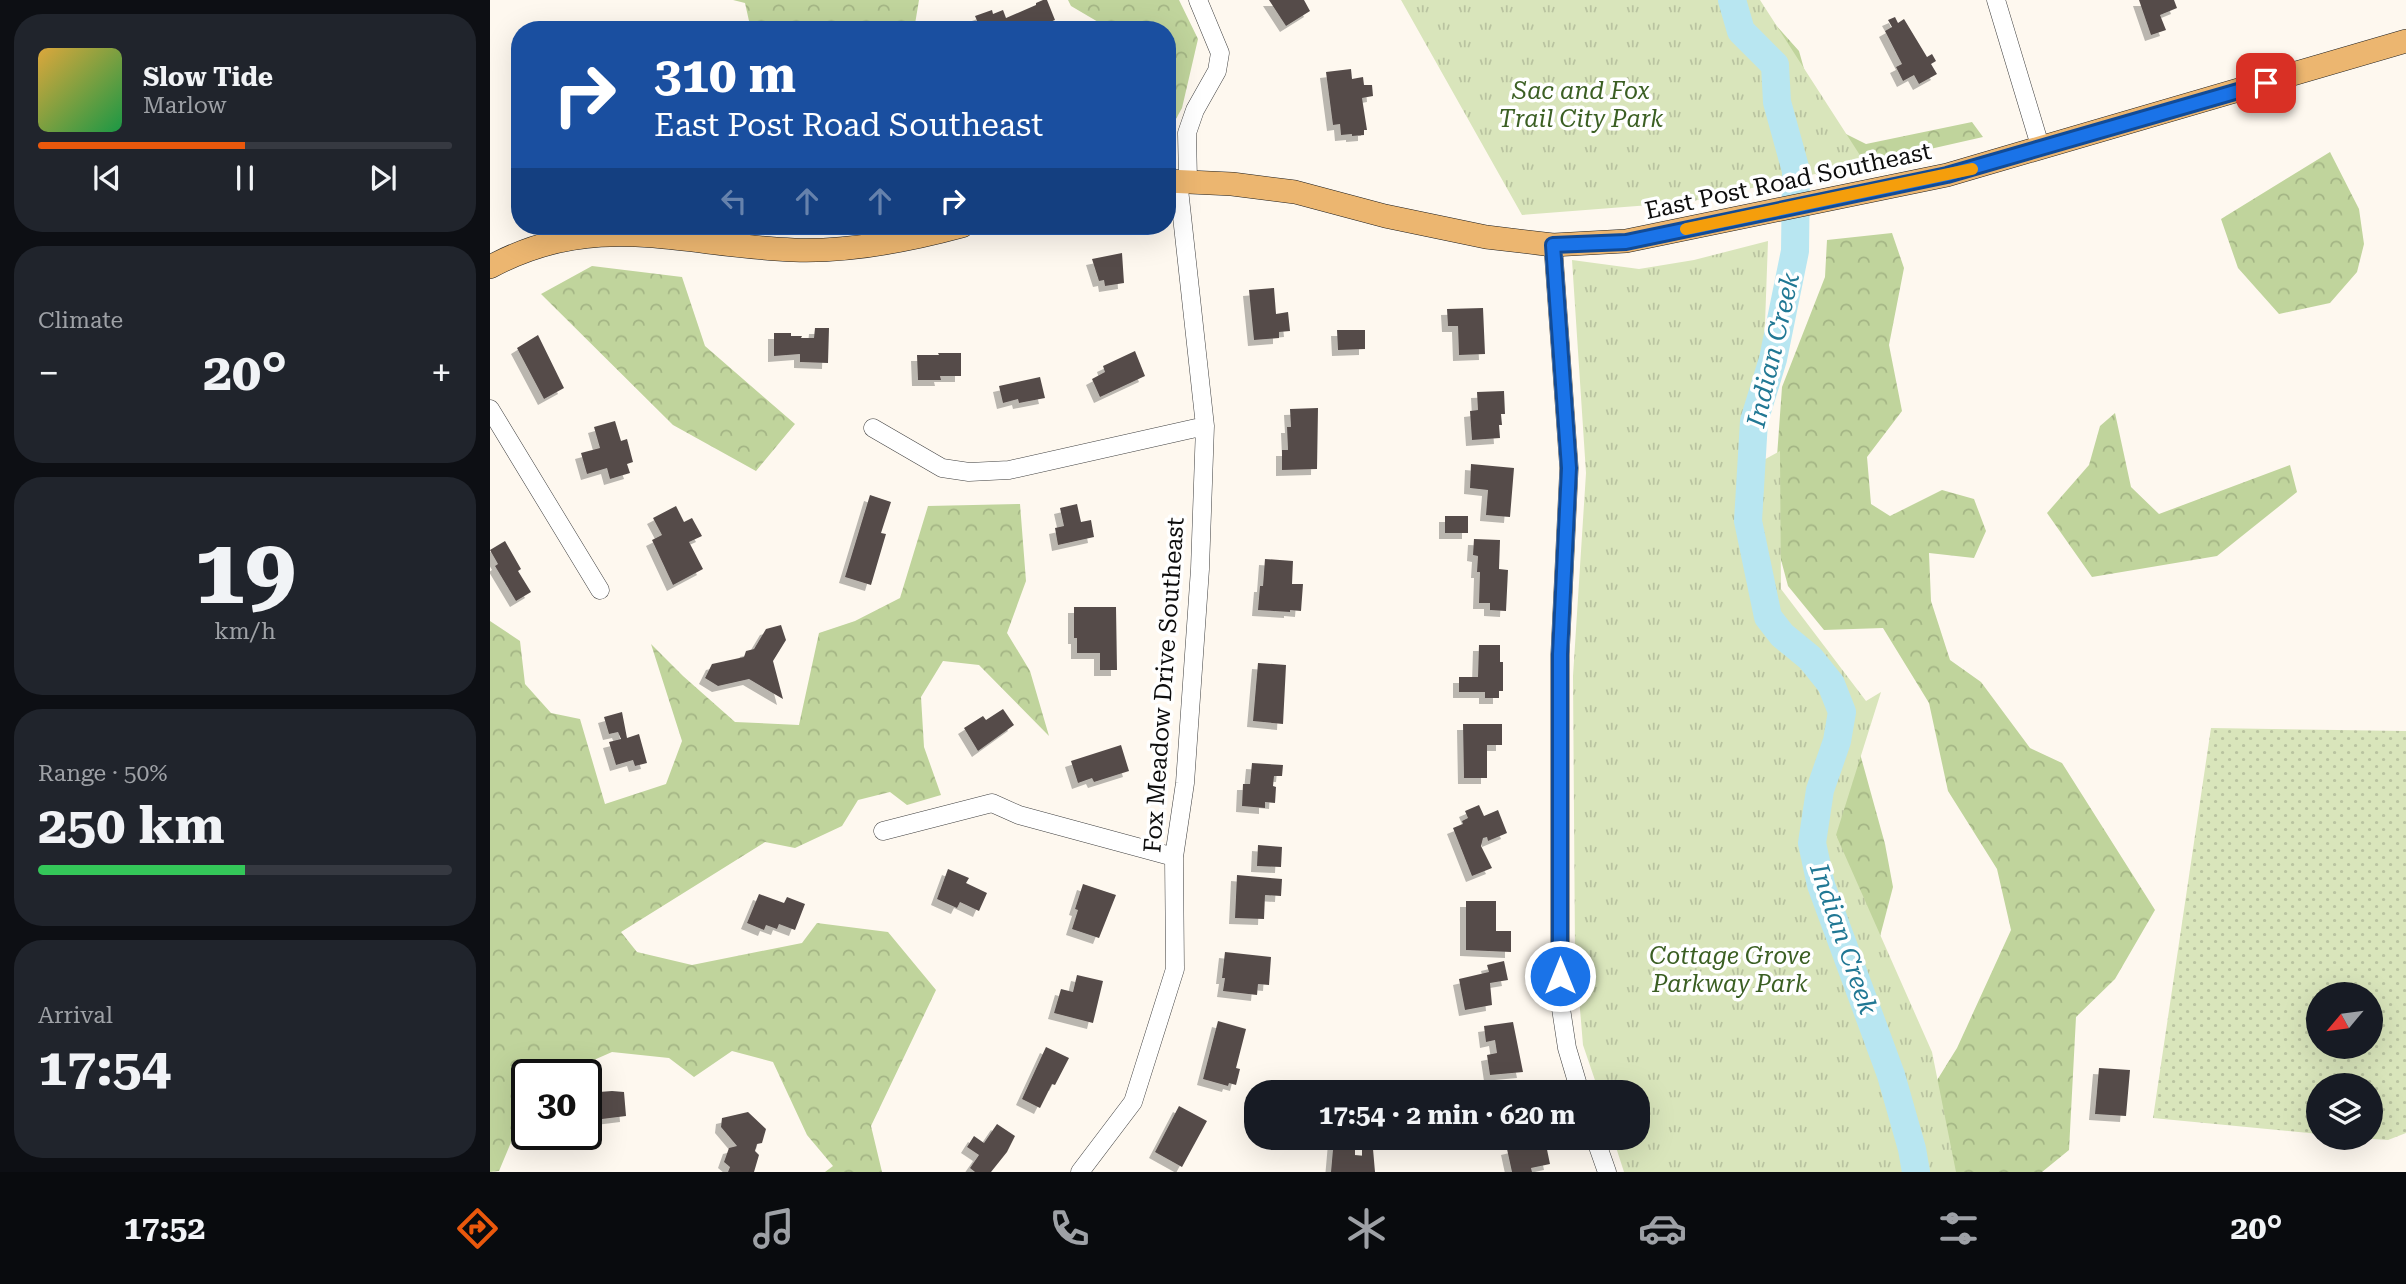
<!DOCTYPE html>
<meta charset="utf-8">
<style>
:root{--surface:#171b24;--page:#20242c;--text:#f1f3f6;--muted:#9ea1a6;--line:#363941;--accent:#ea580c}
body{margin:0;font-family:"Roboto Serif",serif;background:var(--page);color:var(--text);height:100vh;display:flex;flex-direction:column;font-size:26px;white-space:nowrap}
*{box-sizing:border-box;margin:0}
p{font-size:23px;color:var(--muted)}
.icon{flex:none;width:38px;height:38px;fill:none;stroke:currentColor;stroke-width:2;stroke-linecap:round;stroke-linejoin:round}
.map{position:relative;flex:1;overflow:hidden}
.details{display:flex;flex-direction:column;gap:14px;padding:14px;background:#0d0f14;width:490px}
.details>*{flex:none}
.guide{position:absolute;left:21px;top:21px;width:665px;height:214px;border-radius:28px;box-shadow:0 7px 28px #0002;background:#1a4fa0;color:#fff;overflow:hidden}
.needle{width:46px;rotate:241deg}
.tools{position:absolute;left:1816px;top:982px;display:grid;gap:14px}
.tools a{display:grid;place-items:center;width:77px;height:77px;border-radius:50%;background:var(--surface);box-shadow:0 7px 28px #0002;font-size:35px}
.speed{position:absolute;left:21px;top:1059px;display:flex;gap:14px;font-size:35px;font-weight:700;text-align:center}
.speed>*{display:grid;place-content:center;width:91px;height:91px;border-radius:50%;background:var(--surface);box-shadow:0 7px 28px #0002;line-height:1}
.speed .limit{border:4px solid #111;border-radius:10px;background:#fff;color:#111}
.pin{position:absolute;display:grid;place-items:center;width:60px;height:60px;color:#fff;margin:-30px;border-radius:14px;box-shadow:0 4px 10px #0006}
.me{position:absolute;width:77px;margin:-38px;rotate:0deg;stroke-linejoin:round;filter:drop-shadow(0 0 5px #0008)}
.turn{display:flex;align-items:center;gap:24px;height:147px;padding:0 28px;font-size:32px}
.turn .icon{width:91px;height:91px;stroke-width:2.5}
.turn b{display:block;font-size:49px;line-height:60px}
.lanes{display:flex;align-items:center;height:66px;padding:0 28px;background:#0003;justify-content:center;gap:35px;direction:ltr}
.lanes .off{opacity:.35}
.big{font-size:52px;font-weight:700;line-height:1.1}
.details .widget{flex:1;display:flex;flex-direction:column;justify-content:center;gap:10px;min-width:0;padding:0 24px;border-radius:28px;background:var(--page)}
.details .dial{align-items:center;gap:0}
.dial b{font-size:91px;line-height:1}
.song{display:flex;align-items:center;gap:21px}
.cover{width:84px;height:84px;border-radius:10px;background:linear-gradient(135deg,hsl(40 70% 55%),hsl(140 70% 35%))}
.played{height:7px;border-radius:4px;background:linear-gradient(90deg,var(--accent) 50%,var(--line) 50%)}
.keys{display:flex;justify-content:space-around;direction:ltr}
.heat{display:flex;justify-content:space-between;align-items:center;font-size:38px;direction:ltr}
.charge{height:10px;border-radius:5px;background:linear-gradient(90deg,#34c759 50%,var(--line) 0)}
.trip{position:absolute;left:754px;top:1080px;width:406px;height:70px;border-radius:28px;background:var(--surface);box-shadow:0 7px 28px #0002;font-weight:700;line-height:70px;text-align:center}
.menu{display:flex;height:112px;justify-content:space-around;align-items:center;background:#090b0e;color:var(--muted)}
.menu .icon{width:49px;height:49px}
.menu .active{color:var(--accent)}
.menu b{font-size:32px;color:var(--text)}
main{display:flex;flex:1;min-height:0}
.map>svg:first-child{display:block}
</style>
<main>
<section class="details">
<div class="widget">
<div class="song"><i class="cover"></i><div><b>Slow Tide</b><p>Marlow</p></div></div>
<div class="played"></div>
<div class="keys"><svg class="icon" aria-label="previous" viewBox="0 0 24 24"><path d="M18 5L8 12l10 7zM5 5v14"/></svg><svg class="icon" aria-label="pause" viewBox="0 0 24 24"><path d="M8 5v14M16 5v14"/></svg><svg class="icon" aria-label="next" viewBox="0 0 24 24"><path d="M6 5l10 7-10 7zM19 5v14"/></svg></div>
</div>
<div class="widget"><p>Climate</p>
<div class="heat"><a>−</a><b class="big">20°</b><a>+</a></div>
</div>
<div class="widget dial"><b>19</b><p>km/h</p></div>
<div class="widget"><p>Range · 50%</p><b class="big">250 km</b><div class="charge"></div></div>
<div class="widget"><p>Arrival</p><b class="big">17:54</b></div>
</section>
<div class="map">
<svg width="1916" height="1172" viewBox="0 0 1916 1172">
<defs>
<pattern id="grass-dots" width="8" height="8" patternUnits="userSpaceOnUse" patternTransform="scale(1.75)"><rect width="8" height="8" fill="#d9e5bb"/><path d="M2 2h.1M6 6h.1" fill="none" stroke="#b9c3a0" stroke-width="1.8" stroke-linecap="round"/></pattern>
<pattern id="forest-crowns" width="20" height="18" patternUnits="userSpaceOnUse" patternTransform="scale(1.75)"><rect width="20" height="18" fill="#c0d49c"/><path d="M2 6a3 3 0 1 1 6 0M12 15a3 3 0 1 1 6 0" fill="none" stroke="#a4b585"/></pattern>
<pattern id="park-tufts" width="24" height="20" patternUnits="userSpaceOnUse" patternTransform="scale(1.75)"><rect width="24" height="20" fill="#d9e5bb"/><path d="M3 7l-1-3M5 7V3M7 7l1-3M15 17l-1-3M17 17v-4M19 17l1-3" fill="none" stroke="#b9c3a0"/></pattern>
<filter id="shadow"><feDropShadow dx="-6" dy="6" stdDeviation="0" flood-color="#0004"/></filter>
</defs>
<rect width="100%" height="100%" fill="#fef8ef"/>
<!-- grass -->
<path fill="url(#grass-dots)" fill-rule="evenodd" d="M1721 728 1916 731V1133L1898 1140 1868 1138H1881V1085H1829V1134L1663 1118ZM1829 994H1881V1046H1829Z"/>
<!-- forest -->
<path fill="url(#forest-crowns)" d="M243 0H429L424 30H261L255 3Z
M578 0H689L708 39 692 108 677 135V30H615V26L581 6Z
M1283 22 1309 51 1318 83 1348 130 1376 144 1482 122 1493 137 1396 159 1328 180Z
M1840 152 1869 209 1874 244 1867 272 1840 303 1789 314 1748 268 1731 219Z
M1402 233 1414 268 1399 345 1412 411 1377 457 1381 504 1400 516 1452 490 1484 499 1496 531 1484 558 1439 553 1441 601 1460 660 1491 682 1540 748 1572 763 1665 910 1625 979 1586 1017 1579 1150 1552 1172H1451L1436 1098 1467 1048 1521 930 1507 869 1458 791 1439 703 1393 628 1334 630 1298 586 1282 526 1292 387 1335 277 1337 240Z
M102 266 192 277 215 346 305 424 266 471 183 425 51 294Z
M1625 413 1641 487 1669 514 1800 465 1807 492 1727 556 1602 577 1557 513 1599 465 1610 426Z
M530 504 536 581 517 633 540 671 559 736 489 665 453 661 431 697 434 747 451 795 417 805 400 792 368 800 352 826 305 848 275 842 131 932 147 952 202 965 312 943 327 923 398 932 446 990 381 1126 392 1172H335L343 1166 317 1135 283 1062 242 1051 204 1077 179 1058 122 1052 72 1074H37V1104L9 1171 0 1172V621L30 641 35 684 61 713 90 719 115 804 176 784 192 741 161 644 193 676 245 722 309 725 329 633 365 621 410 598 438 506Z
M1369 750 1395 844 1403 887 1383 963 1343 825Z"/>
<!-- park -->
<path fill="url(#park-tufts)" d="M911 0H1270L1375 163 1199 202 1032 215Z
M1278 241 1270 462 1290 451 1291 589 1376 701 1391 692 1346 835 1442 1052 1466 1172H1134L1123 1138H1148V1092H1109L1093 1045 1085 949 1083 676 1096 473 1082 260 1149 269 1204 260Z"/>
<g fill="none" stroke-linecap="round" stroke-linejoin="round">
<!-- river -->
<path stroke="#b8e6f1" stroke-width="28" d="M1242 0 1251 31 1285 65 1287 102 1306 171 1305 251 1283 359 1264 421 1258 521 1278 617 1292 635 1320 658 1341 684 1352 712 1347 741 1330 790 1322 843 1331 885 1401 1075 1422 1149 1426 1172"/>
</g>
<!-- building -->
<path fill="#554c4a" filter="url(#shadow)" d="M553 0H557L565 20 555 24 557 28 553 30H491L485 16 502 10 503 14 513 10 516 18 546 5V3Z
M779 0H814L820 11 796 26Z
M1649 0H1684L1687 8 1670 15 1676 30 1661 35Z
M1405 17 1408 23 1414 19 1437 57 1442 54 1446 61 1441 64 1447 74 1429 84 1424 75 1413 81 1406 67 1412 64 1395 31 1402 27 1398 20Z
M861 69 862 79 873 77 874 85H882L883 96 872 98 877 130H874V135L862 136V134L851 135 850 124 843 125 836 72Z
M632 253 634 283 615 286 614 280 609 281 602 259Z
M784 288 786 314 798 312 800 331 789 332V338L764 340 759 290Z
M993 308 995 354 969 355 968 326H958L957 309Z
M325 328H339L338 363 310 362V354L284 356V333H301V336H312L311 338H324Z
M847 330H875V349L848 350Z
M48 335 74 388 54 399 27 348Z
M645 351 655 376 610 397 602 379 615 372 613 366Z
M448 353H471V376H450L451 380H428L427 355H449Z
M550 377 555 398 529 403 528 399 513 403 509 386Z
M1014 391 1015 414H1011L1012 425H1009L1010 438 982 440 980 411 988 410 987 392Z
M828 408 827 469 792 470V450H798L797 427H801L800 409Z
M125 421 131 441 137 439 143 462 137 464 140 473 120 479 117 468 97 474 91 453 110 448 104 427Z
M981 464 1024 468 1020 517 996 515 998 490 980 488Z
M380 495 401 502 391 533 396 534 381 585 355 577Z
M587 504 591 522 601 520 604 537 568 545 565 528 574 526 570 508Z
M186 506 194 522 202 518 212 536 199 542 213 569 183 585 162 540 172 535 163 518Z
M955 516H978V533H955Z
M984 539 1010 540 1009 569 1018 570 1016 611 1000 610V603H989L990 572H987L988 556 983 555Z
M15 541 31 569 28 571 41 592 26 601 5 566 8 564 0 550Z
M775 559 803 561 802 584H813L811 611 800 610V612L768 610 770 586H773Z
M584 607H626L627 670H610V653H587V638H584Z
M291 625 296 640 283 661 293 699 259 679 228 686 215 678 222 664 254 657 256 651 264 649 276 629Z
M989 645H1010V662H1013V691H1009V698H995V692H969V677H988Z
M768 663 796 665 793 724 763 721Z
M513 709 524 725 488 751 474 728 493 716 496 720Z
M132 712 137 738 149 734 157 763 145 766 143 760 126 765 119 742 131 739 128 732 119 734 114 717Z
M973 724H1012V745H997V778H974Z
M631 745 639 771 604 782 602 778 588 783 581 761Z
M762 763 793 765 792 776H784L783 786 786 787 785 803 775 802V808L752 806 753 784H760Z
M989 805 994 816 1008 810 1017 833 998 841 997 837 993 838 991 846 1002 868 982 876 963 828 973 824 972 821 978 818 975 811Z
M768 845 792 847 791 867 767 866Z
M458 869 479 878 476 883 497 893 489 911 470 902 467 908 447 899Z
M747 875 792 879 791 896 775 895 774 919 745 918Z
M593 884 626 895 609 938 582 929 588 910 585 909Z
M269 894 294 903 297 897 315 904 305 930 289 924 287 929 276 925 274 930 257 923Z
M976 901H1006V931H1021V952L976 950Z
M735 952 781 957 779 985 768 984 767 995 733 991 735 978H732Z
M1014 961 1018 980 1000 983 1002 1005 975 1010 969 979 999 972 997 965Z
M587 975 613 981 603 1023 564 1013 571 989 583 992Z
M728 1021 756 1029 746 1068 750 1069 746 1085 739 1083 738 1086 713 1079Z
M1023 1022 1033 1072 1000 1075 997 1055 1007 1053 1005 1040 996 1042 994 1026Z
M556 1047 579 1058 565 1085 562 1084 550 1108 532 1099Z
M1609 1068 1640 1070 1636 1116 1605 1114Z
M122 1091 134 1092 136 1116 96 1121V1093Z
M689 1106 717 1121 692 1167 665 1152Z
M258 1112 276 1129 272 1143 267 1144 265 1151 269 1155 264 1172H238L240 1167 234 1162 239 1148 247 1146 231 1127 232 1118Z
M507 1124 525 1136 517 1152 501 1172H485L480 1168 489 1155 477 1147 484 1136 494 1143Z
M844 1138H865V1155L872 1156V1149H883L885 1172H841Z
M1055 1140 1060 1164 1041 1168 1042 1172H1022L1017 1149Z"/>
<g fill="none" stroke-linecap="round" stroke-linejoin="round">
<!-- minor casing -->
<g stroke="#404040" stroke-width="19">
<path id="minor" d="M1506 0 1551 149
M698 181 697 133 705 110 727 71 730 53 708 0
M1063 245 1079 468 1070 655V1002L1077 1048 1090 1092
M0 409 110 590
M383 428 452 468 479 472 519 470 715 426
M393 831 502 803 529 815 684 857
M1105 1138 1117 1172
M590 1172 643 1102 685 969 684 857 695 783 710 569 715 426 688 180"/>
</g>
<!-- major casing -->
<g stroke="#1e1e1e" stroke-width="24">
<path id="major" d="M677 181 742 184 805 192 895 216 996 237 1063 245 1136 241 1457 175 1916 41
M0 267C107 209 192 246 304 250 361 252 417 241 472 226"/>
</g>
<!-- minor -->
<use href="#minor" stroke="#fff" stroke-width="18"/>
<!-- major -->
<use href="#major" stroke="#ecb670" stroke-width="23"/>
</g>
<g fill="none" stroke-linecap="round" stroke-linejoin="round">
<!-- route casing -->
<g stroke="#114b97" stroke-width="18">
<path id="route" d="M1070 976V654L1079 468 1063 245 1136 242 1457 175 1776 83"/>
</g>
<!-- route -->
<use href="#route" stroke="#1a73e8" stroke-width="12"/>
<!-- slow -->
<path stroke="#f59e0b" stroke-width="12" d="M1196 229 1482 169"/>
</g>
<g text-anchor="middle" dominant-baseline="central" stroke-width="7" stroke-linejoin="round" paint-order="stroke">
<!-- park labels -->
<g font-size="24" font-style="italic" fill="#3b5f23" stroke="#fff">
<text x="1091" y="91">Sac and Fox<tspan x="1091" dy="28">Trail City Park</tspan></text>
<text x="1240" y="956">Cottage Grove<tspan x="1240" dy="28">Parkway Park</tspan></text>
</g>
<!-- street labels -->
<g font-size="24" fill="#0d0d0d" stroke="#fff">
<text transform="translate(1298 181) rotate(-12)">East Post Road Southeast</text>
<text transform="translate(674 685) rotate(-86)">Fox Meadow Drive Southeast</text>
</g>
<!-- water labels -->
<g font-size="26" font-style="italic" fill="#217894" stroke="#fff">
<text transform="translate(1283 350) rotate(-77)">Indian Creek</text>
<text transform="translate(1354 939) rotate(71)">Indian Creek</text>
</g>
</g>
</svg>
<div class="tools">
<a><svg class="needle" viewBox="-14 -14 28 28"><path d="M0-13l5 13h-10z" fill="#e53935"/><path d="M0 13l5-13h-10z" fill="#9ea1a6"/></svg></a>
<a><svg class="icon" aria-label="layers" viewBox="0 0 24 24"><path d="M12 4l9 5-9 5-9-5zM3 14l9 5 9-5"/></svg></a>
</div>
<div class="speed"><div class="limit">30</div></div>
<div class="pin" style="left:1776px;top:83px;background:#d93025"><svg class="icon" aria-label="arrive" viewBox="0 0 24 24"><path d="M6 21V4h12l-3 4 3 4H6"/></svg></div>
<svg class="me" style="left:1070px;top:976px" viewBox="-20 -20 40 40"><circle r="17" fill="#1a73e8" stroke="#fff" stroke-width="3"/><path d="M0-11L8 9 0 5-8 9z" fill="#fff"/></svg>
<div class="trip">17:54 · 2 min · 620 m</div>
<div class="guide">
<div class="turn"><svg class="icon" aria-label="right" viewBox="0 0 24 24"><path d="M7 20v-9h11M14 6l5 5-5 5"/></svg><div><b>310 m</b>East Post Road Southeast</div></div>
<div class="lanes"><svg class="icon off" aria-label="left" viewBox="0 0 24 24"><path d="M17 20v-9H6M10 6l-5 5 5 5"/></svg><svg class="icon off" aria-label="ahead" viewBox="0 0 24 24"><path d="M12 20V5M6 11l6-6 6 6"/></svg><svg class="icon off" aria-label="ahead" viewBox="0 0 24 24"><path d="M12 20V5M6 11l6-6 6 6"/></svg><svg class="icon" aria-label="right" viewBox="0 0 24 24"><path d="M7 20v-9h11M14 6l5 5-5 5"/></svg></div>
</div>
</div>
</main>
<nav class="menu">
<b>17:52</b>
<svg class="icon active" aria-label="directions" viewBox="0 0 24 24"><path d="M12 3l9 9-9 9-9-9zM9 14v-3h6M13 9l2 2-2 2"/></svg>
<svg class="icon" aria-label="music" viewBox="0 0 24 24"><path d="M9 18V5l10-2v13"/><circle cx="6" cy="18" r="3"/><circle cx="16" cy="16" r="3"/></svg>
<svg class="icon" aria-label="phone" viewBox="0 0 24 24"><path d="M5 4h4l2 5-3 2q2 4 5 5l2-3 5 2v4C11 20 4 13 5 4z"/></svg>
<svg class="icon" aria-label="climate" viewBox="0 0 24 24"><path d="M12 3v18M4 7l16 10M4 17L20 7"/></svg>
<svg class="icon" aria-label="car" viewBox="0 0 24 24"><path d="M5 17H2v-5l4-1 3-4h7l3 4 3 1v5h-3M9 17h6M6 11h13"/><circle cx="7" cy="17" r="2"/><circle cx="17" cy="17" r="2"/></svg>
<svg class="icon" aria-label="filters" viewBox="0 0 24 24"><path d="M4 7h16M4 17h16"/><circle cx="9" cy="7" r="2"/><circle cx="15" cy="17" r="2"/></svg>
<b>20°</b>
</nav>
